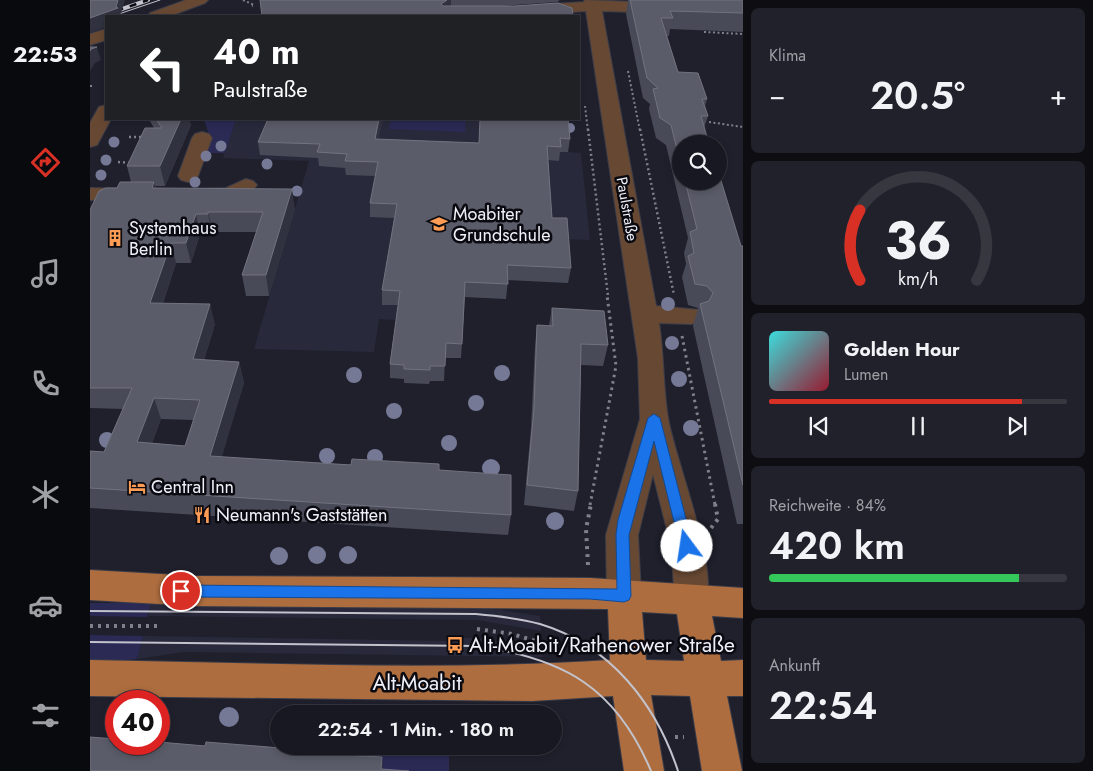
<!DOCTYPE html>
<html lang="de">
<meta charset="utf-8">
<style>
:root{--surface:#171821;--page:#20212a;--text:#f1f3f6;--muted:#9ea0a5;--line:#36373f;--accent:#d93025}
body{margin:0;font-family:Jost,sans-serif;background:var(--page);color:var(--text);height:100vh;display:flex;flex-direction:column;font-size:19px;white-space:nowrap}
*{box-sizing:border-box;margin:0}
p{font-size:16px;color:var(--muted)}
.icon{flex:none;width:28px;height:28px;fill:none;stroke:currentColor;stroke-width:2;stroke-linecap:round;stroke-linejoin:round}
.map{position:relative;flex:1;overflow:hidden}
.panel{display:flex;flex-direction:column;gap:8px;padding:8px;background:#0d0d12;width:350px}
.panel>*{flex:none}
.guide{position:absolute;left:15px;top:15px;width:475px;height:105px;border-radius:0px;box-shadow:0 2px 8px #0003,0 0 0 1px var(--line);background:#202124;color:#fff;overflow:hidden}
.controls{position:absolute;left:582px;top:135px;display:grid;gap:10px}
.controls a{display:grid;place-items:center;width:55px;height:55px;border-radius:50%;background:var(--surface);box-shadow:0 2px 8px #0003,0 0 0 1px var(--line);font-size:25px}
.speed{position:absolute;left:15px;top:690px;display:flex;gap:10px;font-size:25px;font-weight:700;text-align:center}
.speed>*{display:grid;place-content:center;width:65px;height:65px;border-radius:50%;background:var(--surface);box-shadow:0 2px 8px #0003,0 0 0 1px var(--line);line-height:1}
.speed .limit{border:8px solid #d22;background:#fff;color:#111}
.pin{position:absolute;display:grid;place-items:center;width:42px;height:42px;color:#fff;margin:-21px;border:2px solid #fff;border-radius:50%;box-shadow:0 1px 5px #0007}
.me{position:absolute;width:55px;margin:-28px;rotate:346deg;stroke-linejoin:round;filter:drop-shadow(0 0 4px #0008)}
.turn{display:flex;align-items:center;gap:18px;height:105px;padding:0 25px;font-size:22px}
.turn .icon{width:65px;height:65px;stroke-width:2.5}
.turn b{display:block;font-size:35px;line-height:42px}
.big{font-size:38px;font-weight:600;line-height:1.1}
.panel .card{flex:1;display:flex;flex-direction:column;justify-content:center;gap:8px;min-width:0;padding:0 18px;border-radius:8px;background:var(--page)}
.panel .dial{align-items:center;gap:0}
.dial svg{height:130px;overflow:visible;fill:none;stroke:var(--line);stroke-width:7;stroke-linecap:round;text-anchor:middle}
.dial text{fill:var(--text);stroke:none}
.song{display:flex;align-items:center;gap:15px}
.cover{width:60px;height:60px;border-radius:8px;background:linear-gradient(135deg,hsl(180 70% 55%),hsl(350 70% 35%))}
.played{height:5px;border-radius:2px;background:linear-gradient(90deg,var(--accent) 85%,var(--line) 85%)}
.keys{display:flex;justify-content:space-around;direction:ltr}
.heat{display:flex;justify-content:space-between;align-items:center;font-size:28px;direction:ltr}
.charge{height:8px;border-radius:4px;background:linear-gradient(90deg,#34c759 84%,var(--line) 0)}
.trip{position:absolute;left:180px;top:705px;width:292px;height:50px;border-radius:25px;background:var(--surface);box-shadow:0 2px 8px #0003,0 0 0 1px var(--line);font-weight:600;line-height:50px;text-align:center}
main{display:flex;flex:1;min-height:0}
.dock{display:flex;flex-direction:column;width:90px;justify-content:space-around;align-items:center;background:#090a0d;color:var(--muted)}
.dock .icon{width:35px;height:35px}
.dock .current{color:var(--accent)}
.dock b{font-size:22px;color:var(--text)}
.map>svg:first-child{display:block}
</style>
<main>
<nav class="dock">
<b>22:53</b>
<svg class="icon current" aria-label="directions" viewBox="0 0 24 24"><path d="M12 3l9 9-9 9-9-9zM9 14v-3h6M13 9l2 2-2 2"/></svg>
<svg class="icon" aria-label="music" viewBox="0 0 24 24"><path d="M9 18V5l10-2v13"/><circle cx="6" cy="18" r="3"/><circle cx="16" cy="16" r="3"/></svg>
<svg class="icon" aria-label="phone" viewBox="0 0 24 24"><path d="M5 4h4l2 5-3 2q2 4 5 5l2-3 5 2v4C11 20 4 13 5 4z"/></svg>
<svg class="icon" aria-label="climate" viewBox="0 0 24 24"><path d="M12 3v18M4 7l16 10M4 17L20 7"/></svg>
<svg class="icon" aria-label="car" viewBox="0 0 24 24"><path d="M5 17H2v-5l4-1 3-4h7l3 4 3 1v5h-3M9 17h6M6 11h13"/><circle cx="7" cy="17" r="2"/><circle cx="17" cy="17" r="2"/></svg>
<svg class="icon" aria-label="filters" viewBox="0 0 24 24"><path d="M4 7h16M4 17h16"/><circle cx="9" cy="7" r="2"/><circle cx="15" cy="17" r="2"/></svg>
</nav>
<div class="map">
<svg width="653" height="771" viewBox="0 0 653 771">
<rect width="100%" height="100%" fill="#1f202c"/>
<!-- built -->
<path fill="#28293b" d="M146 119H475L478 152 491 153 500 240 475 239 478 283 416 280V299L375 297 369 324 289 319 284 352 164 349 219 161 133 158Z
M61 603 396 608 450 616 451 631 387 620 58 616Z
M53 636 358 641 359 638H387L436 645 452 650 453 657 94 652 47 659Z"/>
<!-- green -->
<path fill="#2a2a55" d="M114 119H146L135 153H110L119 135Z
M301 119H376L375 132 299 129Z
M0 603H61L57 617 0 616Z
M0 635 53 636 47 659 0 665Z
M267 746H359V771H292L264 766Z"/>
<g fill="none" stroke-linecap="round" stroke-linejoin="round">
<!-- minor casing -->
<g stroke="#3c3d49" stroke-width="2">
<path id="minor" d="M96 0H118L115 3 80 16H58L60 13Z
M494 0 574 3 582 8 574 13 512 11 566 306 610 310 614 316 610 322 601 324 569 323C574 354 573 388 578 418 586 464 632 573 614 612L602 616 590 612 585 601 581 546 563 474 548 535 551 595 546 606 534 610 522 606 517 595 516 535 550 419 548 358 496 11 445 15 437 10 445 5 495 2Z
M16 29V40L0 45V34Z
M16 105V119H21L7 145 0 147V123L9 107Z
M112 132 119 134 122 138 108 176 105 180 98 182 91 180 88 176 102 138 105 134Z
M156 179 163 181 167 185C154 203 124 203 104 199L101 194 104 189 136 188Z
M0 188 52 189 55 194 52 199 0 200Z"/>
</g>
<!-- major casing -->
<g stroke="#3c3d49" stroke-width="2">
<path id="major" d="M0 570 105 576 500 578 653 588V618L622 616 631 661 653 660V696H637L652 771H612L600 696 561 695 574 771H534L523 696 442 701 0 696V660C173 663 347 671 520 660L518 609 105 606 0 600ZM552 612 587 614 594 661 556 660Z"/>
</g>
<!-- path-far3 -->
<path stroke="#7f808a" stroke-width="2" stroke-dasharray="2 2.5" stroke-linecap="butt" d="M153 0 164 5 162 6
M614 32 653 34
M538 71 550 131
M0 86H3
M495 106 498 131
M619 122 653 127"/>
<!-- path-far2 -->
<path stroke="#7f808a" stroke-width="2.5" stroke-dasharray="2 3" stroke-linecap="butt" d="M498 129 518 296
M550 129 584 295
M39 137H54
M28 162 42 163"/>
<!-- path-far1 -->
<path stroke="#7f808a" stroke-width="3" stroke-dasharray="2.5 4" stroke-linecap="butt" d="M592 336 625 505
M500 505 526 366 517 295"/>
<!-- path -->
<path stroke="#7f808a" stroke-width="4" stroke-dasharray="3 5" stroke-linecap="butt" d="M621 528 628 519 625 504
M498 565 496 529 501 504
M0 626H71
M387 629 422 634 466 647
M465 638 466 647
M585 737H594
M248 758 250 746"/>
<!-- minor -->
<use href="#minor" fill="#674833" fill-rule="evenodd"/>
<!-- major -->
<use href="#major" fill="#ad6d3f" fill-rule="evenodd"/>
<!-- tram-far1 -->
<path stroke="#c2c3cc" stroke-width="1" d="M23 16 70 0"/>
<!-- tram -->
<path stroke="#c2c3cc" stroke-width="2" d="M0 611 386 614C408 616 429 618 450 624 520 645 566 704 588 771
M0 642 388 646C475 659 526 688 561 771"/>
<!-- rail casing -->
<g stroke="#c2c3cc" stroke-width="4">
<path id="rail" d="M0 20 58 0"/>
</g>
<!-- rail -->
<use href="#rail" stroke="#0a0a10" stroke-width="2.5" stroke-dasharray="7" stroke-linecap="butt"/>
</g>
<!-- trees -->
<g fill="#767996">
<circle cx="480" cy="128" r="5"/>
<circle cx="24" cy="142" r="5.5"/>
<circle cx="131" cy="146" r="5.5"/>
<circle cx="116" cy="156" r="5.5"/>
<circle cx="16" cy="160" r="5.5"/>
<circle cx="177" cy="164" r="5.5"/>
<circle cx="11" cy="175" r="5.5"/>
<circle cx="105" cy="182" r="5.5"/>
<circle cx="207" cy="191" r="5.5"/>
<circle cx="578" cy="304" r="7"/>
<circle cx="582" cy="343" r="7"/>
<circle cx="412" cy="373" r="8"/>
<circle cx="264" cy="375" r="8"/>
<circle cx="589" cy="379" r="8"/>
<circle cx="386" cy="403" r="8"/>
<circle cx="304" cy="411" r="8"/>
<circle cx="601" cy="428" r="8"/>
<circle cx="17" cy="440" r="8"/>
<circle cx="359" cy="443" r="8"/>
<circle cx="237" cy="456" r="8"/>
<circle cx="285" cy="457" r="8"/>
<circle cx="401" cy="468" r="9"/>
<circle cx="465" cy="521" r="9"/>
<circle cx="227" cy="555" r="9"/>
<circle cx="258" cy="555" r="9"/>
<circle cx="189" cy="556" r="9"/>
<circle cx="139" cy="717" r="10"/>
</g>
<!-- wall -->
<path fill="#494a57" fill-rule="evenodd" d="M170 0H470L467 2 412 6 483 16Z
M538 0H653V32L580 29 579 36H577L588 72 617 99 615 106 618 116 614 128 591 144V181H629L651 246H653V524H647L603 326 608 308 598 305 592 277 596 264 594 253 598 238 576 145 566 138 559 109 560 104 553 98 536 14Z
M59 119H99L101 125 75 186H65L66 188 205 209 179 296H156L152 275 167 232H123L122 234H110L101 263H86L73 303 125 324 114 360 149 362 154 383 131 457 349 470 421 515 418 535 0 508V451L14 452 33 409 0 408V210L27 188 41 182 37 166 64 128 60 121ZM71 419 103 420 95 446 62 443Z
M293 119 288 139 389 143 390 119 480 139 478 152H470L469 161 458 160 462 218 481 268 478 283 418 280 416 299 375 297 371 358H355L354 381H340L339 384 314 383V379L300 378V364L308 305H292V290L304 218 280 217V203L285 176 256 175 255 168 229 166 228 158 170 155 168 142Z
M462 308 518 345 513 366 491 365 488 491 484 511 434 505 441 428 445 346 447 325 459 326Z"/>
<!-- shaded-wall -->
<path fill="#30323f" d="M28 0H35L30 16H16V27L0 33V18L26 7Z
M357 0H361V9L351 16V4Z
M7 47 11 60 5 63 0 71V51L1 49Z
M89 119H99L101 125 75 186 70 166Z
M289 119H293L285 153V139Z
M64 182 69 202 62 188Z
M202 189 205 209 179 296 176 275Z
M118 212 123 232 122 234 118 214Z
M106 214 110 234 101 263 96 243Z
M81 243 86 263 66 323 60 303Z
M120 304 125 324 108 380 103 359Z
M149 362 154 383 126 477 120 456Z
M64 398 71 419 55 462 47 442Z
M292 757 293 767 292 771 291 769Z"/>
<!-- building -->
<path fill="#5a5c69" stroke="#72737f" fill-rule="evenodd" d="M0 0H28L26 7 28 8 0 18Z
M170 0H357L351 4 353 6H425L468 3 482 8 483 16H172Z
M540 0H653V13L580 11 583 18H571L588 72 608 73 617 99H612L618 116H611L619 144H591V166L581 125 570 118 563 89 568 88 557 78Z
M0 47H7L1 49 0 51Z
M66 119H91L70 166H37L55 128H72Z
M178 119H289L285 139 389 143 390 119H478L480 139 470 138 471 147 457 146 462 218H477L481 268 417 265 418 284 375 282 372 344 356 343 355 366H340V370L314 369V365L300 364 310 291 292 290 307 204 280 203 288 162 255 161 257 154 227 152 230 144 168 142Z
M629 174 651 246H653V485L610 304 619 301 623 293 617 286 605 284 598 256 604 253 600 232 607 229 595 181H629Z
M30 182H64L62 188 202 189 176 275H152L173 212H118V214H106L96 243H81L60 303 120 304 103 359 149 362 120 456 261 465 262 459 349 464V470L421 475V515L0 488V451L14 452 42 388H0V210L9 191 16 188H27ZM64 398 110 400 95 446 47 442Z
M462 308 514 311 518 345 491 344 488 491 437 485 444 408 447 325 463 326Z
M0 737 26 739V744H69V742L115 746 116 742 216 750V752L234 754 292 757 291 769 319 771H0Z"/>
<!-- route -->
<path fill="#1a73e8" stroke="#114b97" d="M564 414 570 418 603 546 601 550H592L590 546 564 441 539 535 541 596 539 600 534 602 500 599 91 597 86 595 84 591 86 586 91 585 527 589 526 535 528 520 558 418Z"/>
<!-- icons -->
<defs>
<g id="school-bare" transform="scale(1.35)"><path d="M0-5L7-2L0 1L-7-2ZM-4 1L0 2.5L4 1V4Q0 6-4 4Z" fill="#fd9d55" stroke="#0a0a10" stroke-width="2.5" paint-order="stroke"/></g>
<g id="building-bare" transform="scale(1.35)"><path d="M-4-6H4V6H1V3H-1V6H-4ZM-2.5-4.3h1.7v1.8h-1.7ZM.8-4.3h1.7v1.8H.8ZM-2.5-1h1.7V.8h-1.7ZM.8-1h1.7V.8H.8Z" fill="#fd9d55" stroke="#0a0a10" stroke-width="2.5" paint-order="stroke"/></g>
<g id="hotel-bare" transform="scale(1.35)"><path d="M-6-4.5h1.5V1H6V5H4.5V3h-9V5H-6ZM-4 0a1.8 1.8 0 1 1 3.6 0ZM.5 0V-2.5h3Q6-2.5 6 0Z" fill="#fd9d55" stroke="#0a0a10" stroke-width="2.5" paint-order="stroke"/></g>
<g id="restaurant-bare" transform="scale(1.35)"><path d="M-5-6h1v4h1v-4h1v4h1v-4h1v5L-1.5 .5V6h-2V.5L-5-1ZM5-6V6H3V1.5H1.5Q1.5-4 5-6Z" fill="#fd9d55" stroke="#0a0a10" stroke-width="2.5" paint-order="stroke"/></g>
<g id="bus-bare" transform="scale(1.35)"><path d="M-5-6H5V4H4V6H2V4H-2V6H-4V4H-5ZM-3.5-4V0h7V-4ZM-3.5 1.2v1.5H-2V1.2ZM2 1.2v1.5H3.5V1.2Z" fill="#fd9d55" stroke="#0a0a10" stroke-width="2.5" paint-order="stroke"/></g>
</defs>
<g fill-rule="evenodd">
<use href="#school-bare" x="349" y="224"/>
<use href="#building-bare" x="25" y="238"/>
<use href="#hotel-bare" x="47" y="487"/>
<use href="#restaurant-bare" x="112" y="515"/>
<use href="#bus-bare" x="365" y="645"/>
</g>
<g text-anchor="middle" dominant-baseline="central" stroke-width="5" stroke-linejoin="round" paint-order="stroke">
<!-- far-street labels -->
<g font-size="15" fill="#eff0f9" stroke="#0a0a10">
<text transform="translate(537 209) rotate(80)">Paulstraße</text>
</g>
<!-- poi labels -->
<g font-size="18" fill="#eff0f9" stroke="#0a0a10" text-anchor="start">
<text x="363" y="214">Moabiter<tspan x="363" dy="21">Grundschule</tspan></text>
<text x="39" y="228">Systemhaus<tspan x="39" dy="21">Berlin</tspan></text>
<text x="61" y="487">Central Inn</text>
<text x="126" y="515">Neumann's Gaststätten</text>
</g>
<!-- near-poi labels -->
<g font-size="21" fill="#eff0f9" stroke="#0a0a10" text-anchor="start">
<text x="379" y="645">Alt-Moabit/Rathenower Straße</text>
</g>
<!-- near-street labels -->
<g font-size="21" fill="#eff0f9" stroke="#0a0a10">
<text x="327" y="683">Alt-Moabit</text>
</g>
</g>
</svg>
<div class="controls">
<a><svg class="icon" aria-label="search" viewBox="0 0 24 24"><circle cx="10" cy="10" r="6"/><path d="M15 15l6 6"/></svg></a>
</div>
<div class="speed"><div class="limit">40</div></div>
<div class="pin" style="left:91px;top:591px;background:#d93025"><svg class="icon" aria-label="arrive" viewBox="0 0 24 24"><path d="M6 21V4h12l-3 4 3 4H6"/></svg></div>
<svg class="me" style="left:597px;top:546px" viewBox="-20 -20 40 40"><circle r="19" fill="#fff"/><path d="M0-13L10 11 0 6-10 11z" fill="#1a73e8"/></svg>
<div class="trip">22:54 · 1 Min. · 180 m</div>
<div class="guide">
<div class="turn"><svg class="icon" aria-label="left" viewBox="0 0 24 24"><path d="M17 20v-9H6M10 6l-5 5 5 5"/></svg><div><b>40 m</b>Paulstraße</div></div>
</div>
</div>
<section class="panel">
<div class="card"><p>Klima</p>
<div class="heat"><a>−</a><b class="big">20.5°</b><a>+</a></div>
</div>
<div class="card dial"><svg viewBox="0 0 100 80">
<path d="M14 69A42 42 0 1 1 86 69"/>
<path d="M14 69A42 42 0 0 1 14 26" stroke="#d93025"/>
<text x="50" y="56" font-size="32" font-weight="700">36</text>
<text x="50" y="72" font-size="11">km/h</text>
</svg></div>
<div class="card">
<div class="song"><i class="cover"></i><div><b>Golden Hour</b><p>Lumen</p></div></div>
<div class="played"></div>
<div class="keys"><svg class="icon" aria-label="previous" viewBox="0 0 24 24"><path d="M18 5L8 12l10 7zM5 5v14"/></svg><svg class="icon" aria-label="pause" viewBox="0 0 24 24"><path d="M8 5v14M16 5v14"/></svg><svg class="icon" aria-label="next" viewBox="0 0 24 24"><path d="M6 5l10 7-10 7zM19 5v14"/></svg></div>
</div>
<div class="card"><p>Reichweite · 84%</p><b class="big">420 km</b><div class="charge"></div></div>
<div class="card"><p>Ankunft</p><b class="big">22:54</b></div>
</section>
</main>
